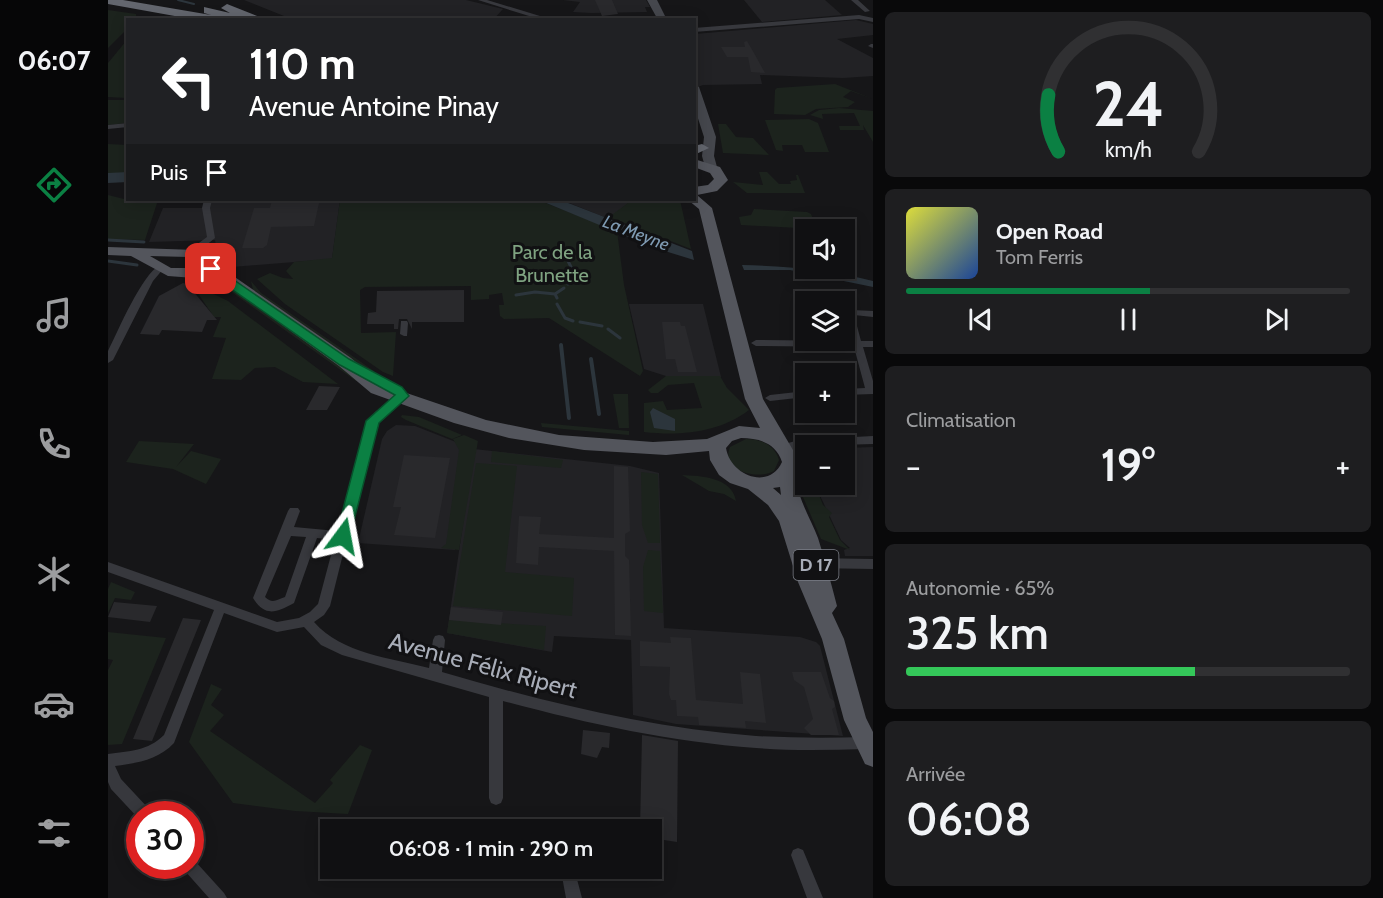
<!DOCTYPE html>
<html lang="fr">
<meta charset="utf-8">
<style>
:root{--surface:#101012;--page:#1e1e20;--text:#f1f3f6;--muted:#9c9d9f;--line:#303032;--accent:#0b8043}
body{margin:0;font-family:Cabin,sans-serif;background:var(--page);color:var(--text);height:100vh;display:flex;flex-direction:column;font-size:22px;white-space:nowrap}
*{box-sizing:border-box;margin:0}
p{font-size:20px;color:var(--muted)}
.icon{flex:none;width:33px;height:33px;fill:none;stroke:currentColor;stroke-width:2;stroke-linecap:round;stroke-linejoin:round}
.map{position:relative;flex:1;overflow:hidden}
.sheet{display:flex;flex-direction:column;gap:12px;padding:12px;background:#09090a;width:510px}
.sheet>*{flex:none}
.guide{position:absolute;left:18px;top:18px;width:570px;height:183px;border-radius:0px;box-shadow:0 3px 15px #0003,0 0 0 2px var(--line);background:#202124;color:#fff;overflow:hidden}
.fabs{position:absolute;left:687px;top:219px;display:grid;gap:12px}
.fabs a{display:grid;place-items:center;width:60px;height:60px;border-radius:0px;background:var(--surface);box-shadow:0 3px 15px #0003,0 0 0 2px var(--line);font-size:30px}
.speed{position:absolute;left:18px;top:801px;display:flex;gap:12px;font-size:30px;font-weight:700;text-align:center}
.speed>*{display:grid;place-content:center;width:78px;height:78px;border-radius:50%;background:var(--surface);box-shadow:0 3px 15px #0003,0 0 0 2px var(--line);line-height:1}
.speed .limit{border:9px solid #d22;background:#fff;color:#111}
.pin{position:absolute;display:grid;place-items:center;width:51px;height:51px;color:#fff;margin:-26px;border-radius:12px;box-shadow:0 3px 9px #0006}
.me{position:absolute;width:66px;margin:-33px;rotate:13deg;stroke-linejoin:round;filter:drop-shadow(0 0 4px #0008)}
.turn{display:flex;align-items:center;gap:21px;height:126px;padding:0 24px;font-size:27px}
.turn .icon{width:78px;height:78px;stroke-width:2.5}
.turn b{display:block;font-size:42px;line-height:51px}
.then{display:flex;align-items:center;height:57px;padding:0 24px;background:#0003;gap:12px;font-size:22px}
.big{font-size:45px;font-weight:600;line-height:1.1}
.sheet .tile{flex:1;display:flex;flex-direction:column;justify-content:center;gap:9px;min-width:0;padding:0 21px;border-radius:9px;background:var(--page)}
.sheet .dial{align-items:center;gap:0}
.dial svg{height:156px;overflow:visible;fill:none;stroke:var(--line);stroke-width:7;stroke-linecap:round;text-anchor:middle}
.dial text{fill:var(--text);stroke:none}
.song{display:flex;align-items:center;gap:18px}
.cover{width:72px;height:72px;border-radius:9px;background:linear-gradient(135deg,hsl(60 70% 55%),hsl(220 70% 35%))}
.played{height:6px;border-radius:3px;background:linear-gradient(90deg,var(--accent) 55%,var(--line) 55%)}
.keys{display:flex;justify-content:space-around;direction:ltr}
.heat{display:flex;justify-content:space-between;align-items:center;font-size:33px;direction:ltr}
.charge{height:9px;border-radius:4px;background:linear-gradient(90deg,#34c759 65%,var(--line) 0)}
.trip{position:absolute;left:212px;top:819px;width:342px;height:60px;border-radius:0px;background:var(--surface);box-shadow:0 3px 15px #0003,0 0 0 2px var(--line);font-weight:600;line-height:60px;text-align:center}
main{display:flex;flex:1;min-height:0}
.dock{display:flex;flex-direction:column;width:108px;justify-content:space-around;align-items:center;background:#060607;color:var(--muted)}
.dock .icon{width:42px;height:42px}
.dock .current{color:var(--accent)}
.dock b{font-size:27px;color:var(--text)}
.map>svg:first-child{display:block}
</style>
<main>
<nav class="dock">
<b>06:07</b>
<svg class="icon current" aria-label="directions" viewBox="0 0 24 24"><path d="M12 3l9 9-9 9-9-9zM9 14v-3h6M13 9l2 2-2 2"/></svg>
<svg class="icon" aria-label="music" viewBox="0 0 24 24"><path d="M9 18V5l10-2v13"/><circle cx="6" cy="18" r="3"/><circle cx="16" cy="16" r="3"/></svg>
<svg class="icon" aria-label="phone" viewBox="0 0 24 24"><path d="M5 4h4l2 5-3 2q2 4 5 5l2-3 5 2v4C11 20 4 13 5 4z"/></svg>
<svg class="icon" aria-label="climate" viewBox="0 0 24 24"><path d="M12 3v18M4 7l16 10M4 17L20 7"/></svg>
<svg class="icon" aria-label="car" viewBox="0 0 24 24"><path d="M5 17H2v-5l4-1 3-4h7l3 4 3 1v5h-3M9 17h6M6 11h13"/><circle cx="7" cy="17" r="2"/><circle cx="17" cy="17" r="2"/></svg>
<svg class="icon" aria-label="filters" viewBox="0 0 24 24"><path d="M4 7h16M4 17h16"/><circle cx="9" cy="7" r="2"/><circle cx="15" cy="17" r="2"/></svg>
</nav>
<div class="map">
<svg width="765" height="898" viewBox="0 0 765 898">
<rect width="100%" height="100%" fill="#161618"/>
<!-- built -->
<path fill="#222225" d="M136 0H358L395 9 385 20H186Z
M455 0H538L542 7H537L539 12 483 13 465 12 472 2Z
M636 0H717L734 15 654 22Z
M748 20 765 24V35L729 39 765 58V76L735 78 652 75 654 84 595 85 587 88V34Z
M96 200H232L224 259 124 267 101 257 108 246 107 240 41 242 55 208H95Z
M454 200H524L501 219Z
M521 304H595L613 377 558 376 536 369Z
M288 425 307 426 358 446 347 550 250 543 274 439 279 431Z
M765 447V556H737L736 550 742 548 733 540 707 485 736 484 737 448Z
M366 449 522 466 551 473 556 628 692 637 708 642 712 646 735 736 568 724 525 715 523 640 446 636 444 652 339 633Z"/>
<!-- green -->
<path fill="#1c231d" d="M0 10 28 14V19L20 20 19 29 0 48Z
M19 40V98L0 97V63Z
M727 84 765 99 743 91 735 97 747 102 740 107 708 109 697 115 666 114 667 90 669 88Z
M0 100H19V123L0 125Z
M731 108 765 111V142L755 125 756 130H732L731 126H752L746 113 714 114 715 119 702 115 711 110Z
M701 119 710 123 721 152H697L694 145H674L675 151 668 150 657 120Z
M610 124H618L628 137 645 138 661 155 615 153Z
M0 144 19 145V174L0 176Z
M651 172H659L671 184H683L682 181 689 180 688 175H690L697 193H639L625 182 655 185Z
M0 195 28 202 50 200 37 240 0 239Z
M232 200H430L509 231 516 285 535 371 532 376 441 318 396 319 392 316 391 305H396L394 293 381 295V299L363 300V286L257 287 252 290 253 333 288 332 285 376 275 372 177 304 149 279 162 273 175 278 185 279 178 271 186 262 224 258Z
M524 200H572L583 249 501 217Z
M646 209 699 212 703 214 709 229 633 225 631 217 643 215Z
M104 278 125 289 251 378 248 381 118 288 97 279Z
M143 281 153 293 266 371 263 373 251 366 145 290Z
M83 283 120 301 230 384 195 382 167 367 147 368 133 380 104 379 118 338 105 337 113 317H106Z
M558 376H612L619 388 641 410C611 433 572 436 536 432V403L555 401 559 410 594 408 586 383 560 385 550 393H543L540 390Z
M505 394H520L521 428H511Z
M294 415 311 417 354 435 344 439 298 420 293 417Z
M433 423 521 431V435L434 427Z
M356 435 370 441 351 550 333 548 338 544 351 450 345 439Z
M638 439C653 439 667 445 671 460L666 471C650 480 612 472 622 447Z
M31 441 86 444 68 467 83 451 113 459 98 484 65 469 18 462Z
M384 451 455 460 453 468 383 462Z
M368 463 409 466 397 572 466 578 464 616 345 606Z
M533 472 550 474 552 543H540L534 525Z
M574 475C593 476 624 477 628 501L616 494 601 491Z
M698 484 707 485 715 505 724 513 721 517 732 540 742 550 713 539 692 490 699 489Z
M540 550 552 551 555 613 536 611 535 567Z
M3 582 27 592 23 600 7 598 0 613V589Z
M341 620 438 626 436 650 339 633Z
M0 632 58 638 14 744 0 745V670L5 660 0 659Z
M103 684 114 689 103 705 116 715 102 731 207 803 225 783 222 780 252 745 264 750 240 814 187 811 125 803 81 742Z"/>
<!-- water -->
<path fill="#2c353c" d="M431 200H451L463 204 584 251 586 260 547 248Z
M634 265C679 266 722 270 765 281V287L682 270H636Z
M545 408 567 419V431L546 428 542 412Z"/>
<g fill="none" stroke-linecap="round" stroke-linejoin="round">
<!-- stream-far2 -->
<path stroke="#2c353c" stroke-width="2" d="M70 0 86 4"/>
<!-- stream-far1 -->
<path stroke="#2c353c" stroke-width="3" d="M0 240 36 242
M455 251 465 271 460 284
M0 261 29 265
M447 294 456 288
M408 295 427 292 447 294 449 298
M449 304 457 318 465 321
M472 322 494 326
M500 329 512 338"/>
<!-- stream -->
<path stroke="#2c353c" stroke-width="4" d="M453 345 461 418
M483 359 491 414"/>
<!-- river -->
<path fill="#2c353c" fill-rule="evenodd" d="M20 172V182L0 183V173Z"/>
</g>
<!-- building -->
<path fill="#29292c" d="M487 0H504L510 14 494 16Z
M639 41 646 53 657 73 643 72 640 57H619L613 47H637L636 42Z
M164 200H181L180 203H211L206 226 163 227 159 245 155 248H134L146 208H162Z
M75 283 92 288 85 291 109 320H99L94 332 54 330 51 335 32 334 51 296Z
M356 290V322H304V329L299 319H291L290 329H286V324H259L260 313 268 312 269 291Z
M554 322H572L573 326H577L589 372H570L567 359H558Z
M211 386 232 387 219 410H198Z
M296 455 342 458 327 538 286 535 293 507H285Z
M506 466 520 467 522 531 517 534V556L521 560 523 636 507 635 506 551 431 547 430 565 408 563 411 516 433 517 431 534 506 538Z
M6 602 49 606 42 622 0 617Z
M343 607 395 612 393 625 341 620Z
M75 618 93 620 44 741 25 739Z
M562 637 583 638 588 700 635 704 632 672 652 674 658 723 637 721 638 728 591 725 590 717 569 716 568 700H563L561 694 562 667 532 666V641L563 643Z
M684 672H713L722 698 726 701 727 707 724 709 731 735H703L696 728 705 719 696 687 686 680Z
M475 730 502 733 501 748 494 747 489 758 473 754Z
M534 735 570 741 569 842 543 838V830H532Z
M382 868H432V875L383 881Z"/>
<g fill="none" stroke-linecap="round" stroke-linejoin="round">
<!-- pedestrian -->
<path fill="#37383d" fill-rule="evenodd" d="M293 321H299L300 323 299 336H296L292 334Z"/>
<!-- minor -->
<path fill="#37383d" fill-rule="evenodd" d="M370 0H379L445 20H434Z
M743 0H750L762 11 757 12Z
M763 44H765V48L760 46Z
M20 123V127L0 129V125Z
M96 200H104L102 208 107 238 86 255H80V251L99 237 94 208Z
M52 265 56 268 45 281 5 360 0 363V351C10 331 34 274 52 265Z
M736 294 740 297 744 310 765 311V317L746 315 753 341H765V347H755L765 381V394L736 395V389L757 388 746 347 648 346 643 343 648 340 744 341 736 315V302H733L732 297Z
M698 391V397L662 401 657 398 662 395Z
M294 393 298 394 299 396 298 398 275 416 266 430 222 606 216 615 206 622C234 654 283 658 321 668L325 640 327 636 331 635 335 636 337 640 334 672C436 702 541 728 648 736 685 738 721 738 758 737L763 739 765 743 763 747 758 749C721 750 684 751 648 748 562 742 477 723 395 701V798L393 803 388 805 383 803 381 798V697L234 655 213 645 196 627 169 632 116 613 66 743C50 760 29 763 7 766L13 779 41 809 43 814H32L31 819 3 789 0 782V754C21 751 40 751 56 735L106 610 0 572V562L169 622 191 618 202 612 210 604 227 540 209 538 186 603C169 612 157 618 145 598L180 511 182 508H190L192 511 186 527 229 531 256 430 267 412ZM183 536 198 537 177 597C169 600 164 604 157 597Z
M765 436V444L698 446V447L677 452 672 448 673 445 691 440Z
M704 558 765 559V569L704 568 700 566 698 563 700 560Z
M690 848 695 850 715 898H699L683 855 685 850Z
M82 859 87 861 116 893 119 898H101L77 871 75 866H82Z
M454 868H466L474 898H458L453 871Z"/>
<!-- tertiary -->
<path fill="#37383d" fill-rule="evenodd" d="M751 15 765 18V22L751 19 586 32V28Z"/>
<!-- secondary -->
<path fill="#45474d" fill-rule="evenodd" d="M539 0H549L559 20H550Z
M586 84 591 87 608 137 606 156 609 167 603 171 597 167 594 156 596 137 586 106Z"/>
<!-- primary -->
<path fill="#53555c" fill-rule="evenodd" d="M586 159 612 167 620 180 609 191 589 195 604 208 655 399 692 462C681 486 701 514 710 538 717 560 723 583 729 606L724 613 736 639 758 718 765 732V767L757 764 736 720 714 639 690 582 671 521 660 505 640 489 622 483 611 475 602 460 601 451 558 455 476 450 401 438 346 423 263 393 231 366 112 280 60 276 23 256 0 255V247L88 250 243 358 275 385 378 420 451 435 545 442 599 439 631 426 652 428 637 399 591 209 580 200H586V187L600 185 606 179 602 173 586 167ZM42 256 80 257 95 268H63ZM633 438C651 438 668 443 674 462 661 491 622 475 618 448L624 441ZM672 487 673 495 665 488Z"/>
<!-- motorway -->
<path fill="#63666e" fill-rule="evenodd" d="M0 0H15L103 15 96 13V7L122 13 113 8 119 4 159 20H89L0 4Z
M594 144 601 148 586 155V146Z"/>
</g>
<!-- route -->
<path fill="#0b8043" stroke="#07532c" stroke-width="1.5" d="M99 267H107L241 359 294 387 301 396 271 423 241 540 235 542 228 536 258 421 287 395 232 365 99 272Z"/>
<g text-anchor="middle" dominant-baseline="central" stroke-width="6" stroke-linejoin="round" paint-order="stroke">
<!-- far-water labels -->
<g font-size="18" font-style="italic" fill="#7f9bb3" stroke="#111113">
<text transform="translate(528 233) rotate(21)">La Meyne</text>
</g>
<!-- shield labels -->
<rect fill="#111113" stroke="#7b7e86" stroke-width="1.5" x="685.5" y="550" width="45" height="30" rx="4.5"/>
<g font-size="18" font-weight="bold" fill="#a8adb8">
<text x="708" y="565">D 17</text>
</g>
<!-- park labels -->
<g font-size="20" fill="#7fa381" stroke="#111113">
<text x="444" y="252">Parc de la<tspan x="444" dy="23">Brunette</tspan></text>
</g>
<!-- near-street labels -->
<g font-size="24" fill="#a8adb8" stroke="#111113">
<text transform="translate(375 665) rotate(15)">Avenue Félix Ripert</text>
</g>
</g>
</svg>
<div class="fabs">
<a><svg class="icon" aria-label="sound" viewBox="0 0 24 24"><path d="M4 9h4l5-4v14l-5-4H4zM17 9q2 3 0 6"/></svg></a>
<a><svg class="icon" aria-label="layers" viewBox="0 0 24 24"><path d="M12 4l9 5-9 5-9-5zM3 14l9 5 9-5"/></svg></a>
<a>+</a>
<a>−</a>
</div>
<div class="speed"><div class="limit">30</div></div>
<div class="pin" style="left:103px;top:269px;background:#d93025"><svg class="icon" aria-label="arrive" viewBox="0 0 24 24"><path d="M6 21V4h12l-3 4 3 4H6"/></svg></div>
<svg class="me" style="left:235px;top:536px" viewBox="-20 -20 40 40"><path d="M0-17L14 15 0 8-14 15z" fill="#0b8043" stroke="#fff" stroke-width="4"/></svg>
<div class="trip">06:08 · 1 min · 290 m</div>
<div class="guide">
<div class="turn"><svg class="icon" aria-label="left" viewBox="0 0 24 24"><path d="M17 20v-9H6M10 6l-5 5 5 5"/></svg><div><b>110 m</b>Avenue Antoine Pinay</div></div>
<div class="then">Puis<svg class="icon" aria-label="arrive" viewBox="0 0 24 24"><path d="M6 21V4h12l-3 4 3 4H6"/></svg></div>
</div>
</div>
<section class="sheet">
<div class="tile dial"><svg viewBox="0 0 100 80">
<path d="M14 69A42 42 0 1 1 86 69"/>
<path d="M14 69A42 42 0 0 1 9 40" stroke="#0b8043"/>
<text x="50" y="56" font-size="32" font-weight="700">24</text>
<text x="50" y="72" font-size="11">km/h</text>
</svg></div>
<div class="tile">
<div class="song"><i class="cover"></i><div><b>Open Road</b><p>Tom Ferris</p></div></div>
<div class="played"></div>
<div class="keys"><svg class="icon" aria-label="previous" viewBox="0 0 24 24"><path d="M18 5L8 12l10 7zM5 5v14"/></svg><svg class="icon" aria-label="pause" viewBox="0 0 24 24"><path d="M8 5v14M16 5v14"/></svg><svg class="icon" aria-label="next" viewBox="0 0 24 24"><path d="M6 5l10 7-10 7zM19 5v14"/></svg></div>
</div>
<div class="tile"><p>Climatisation</p>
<div class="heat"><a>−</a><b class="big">19°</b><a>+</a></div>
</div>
<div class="tile"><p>Autonomie · 65%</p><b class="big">325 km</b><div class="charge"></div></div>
<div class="tile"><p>Arrivée</p><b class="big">06:08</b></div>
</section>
</main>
